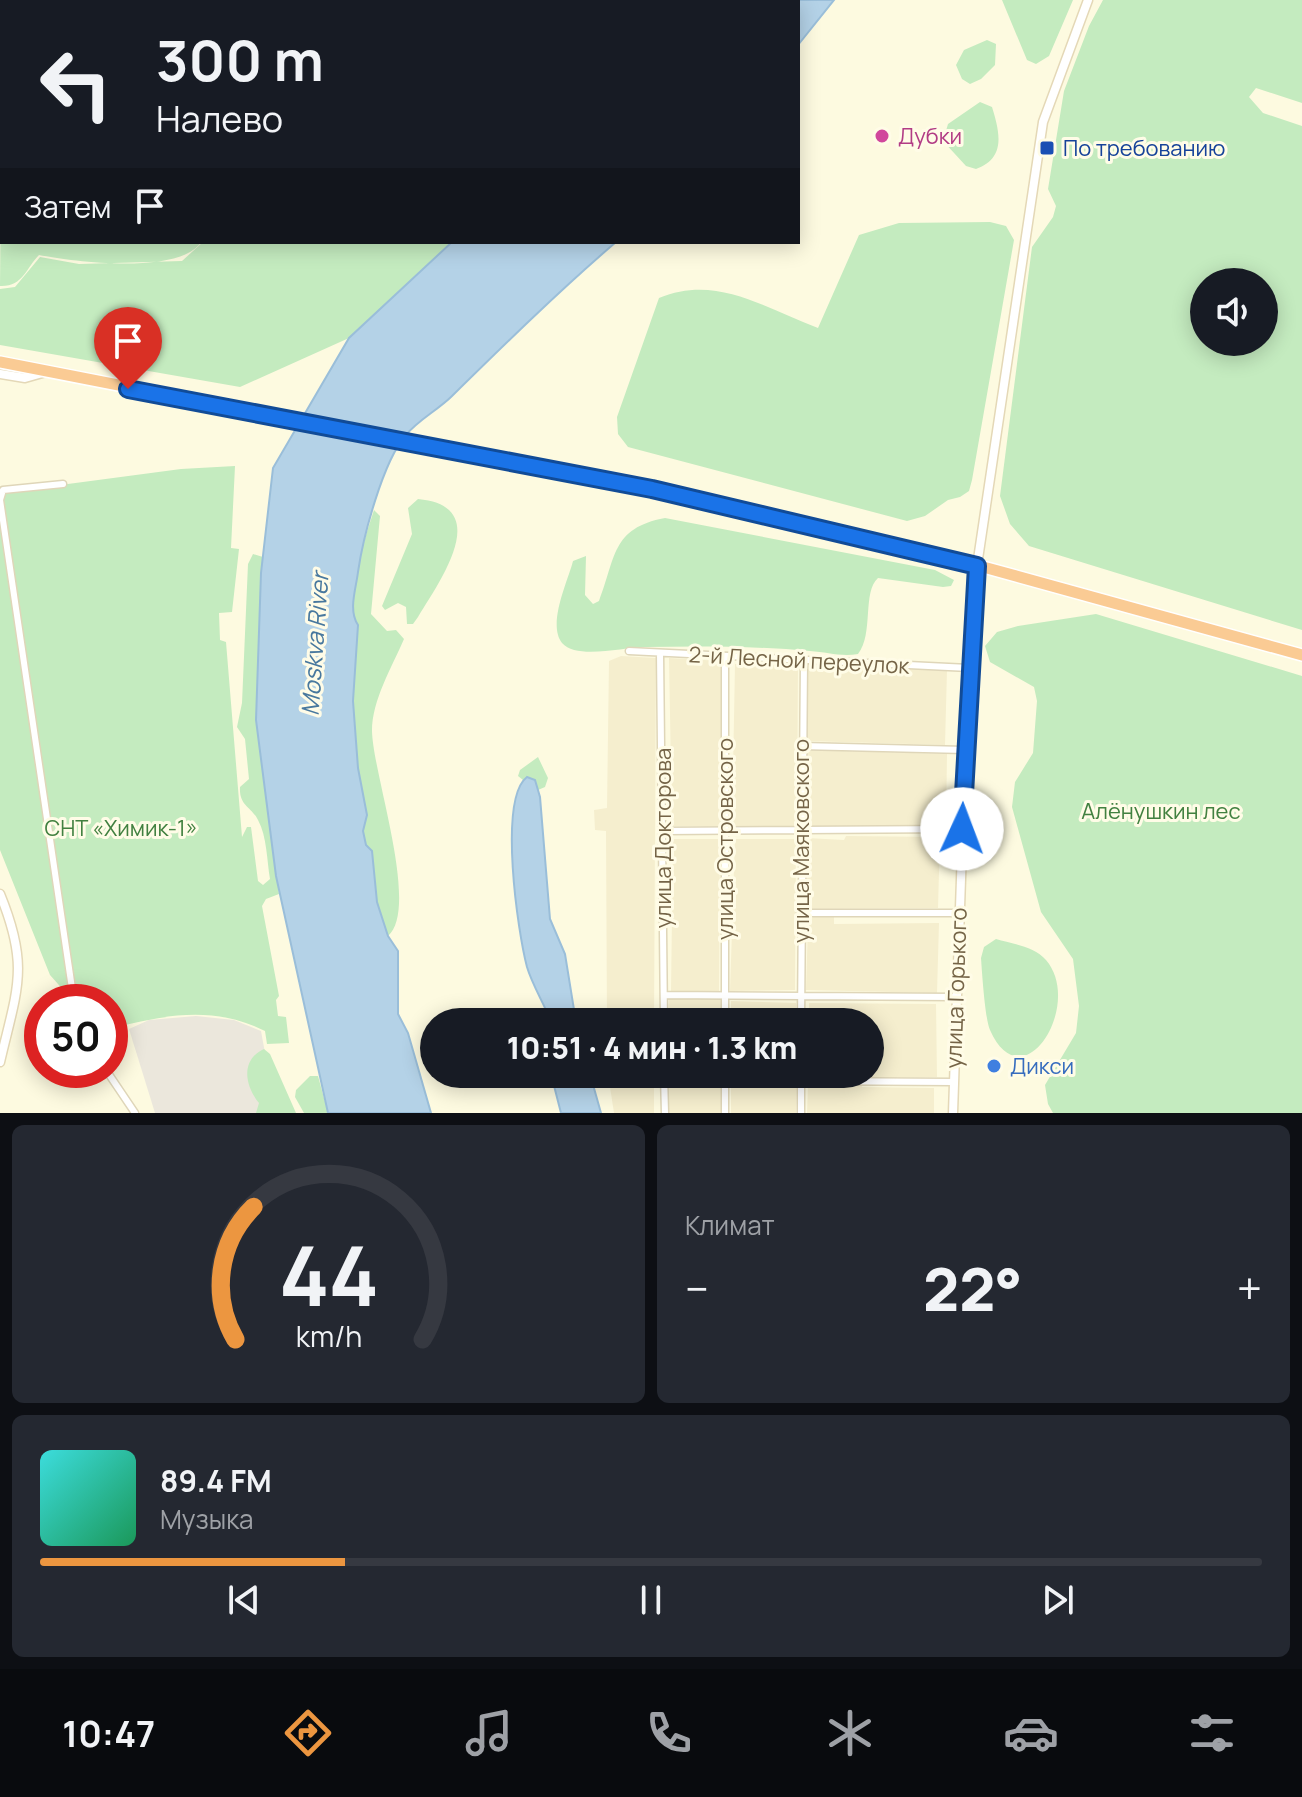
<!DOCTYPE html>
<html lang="ru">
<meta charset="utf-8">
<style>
:root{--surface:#171b24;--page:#242831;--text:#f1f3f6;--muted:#9ea1a6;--line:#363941;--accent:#ec9640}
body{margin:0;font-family:Manrope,sans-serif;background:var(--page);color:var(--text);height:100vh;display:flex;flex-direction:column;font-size:30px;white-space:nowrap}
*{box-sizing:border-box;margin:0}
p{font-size:26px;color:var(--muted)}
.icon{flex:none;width:44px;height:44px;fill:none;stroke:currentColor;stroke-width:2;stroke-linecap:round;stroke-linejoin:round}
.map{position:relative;height:1113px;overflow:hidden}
.sheet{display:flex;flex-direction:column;gap:12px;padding:12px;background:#0d0f14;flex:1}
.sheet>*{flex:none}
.banner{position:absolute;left:0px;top:0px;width:800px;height:244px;box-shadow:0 4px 20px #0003;background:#171b24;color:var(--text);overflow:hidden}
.controls{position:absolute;left:1190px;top:268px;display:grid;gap:16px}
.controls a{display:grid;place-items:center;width:88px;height:88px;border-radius:50%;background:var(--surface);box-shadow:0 4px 20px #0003;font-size:40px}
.speed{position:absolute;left:24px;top:984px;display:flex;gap:16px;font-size:40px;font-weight:700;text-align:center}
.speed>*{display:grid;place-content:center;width:104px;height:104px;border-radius:50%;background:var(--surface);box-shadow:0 4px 20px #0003;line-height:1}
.speed .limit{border:12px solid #d22;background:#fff;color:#111}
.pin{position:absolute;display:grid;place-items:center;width:68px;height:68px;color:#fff;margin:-82px -34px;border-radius:50% 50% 50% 0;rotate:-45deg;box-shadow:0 0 8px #0007}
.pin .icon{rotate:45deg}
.me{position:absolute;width:88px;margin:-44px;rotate:2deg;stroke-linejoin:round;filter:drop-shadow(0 0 6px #0008)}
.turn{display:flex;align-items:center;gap:28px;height:168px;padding:0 24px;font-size:36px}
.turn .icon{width:104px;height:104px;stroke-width:2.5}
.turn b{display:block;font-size:56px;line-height:68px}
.then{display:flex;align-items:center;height:76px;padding:0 24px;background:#0003;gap:16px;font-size:30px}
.big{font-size:60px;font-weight:800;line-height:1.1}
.sheet .card{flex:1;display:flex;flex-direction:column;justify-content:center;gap:12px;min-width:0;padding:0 28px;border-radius:12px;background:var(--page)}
.sheet .dial{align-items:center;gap:0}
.dial svg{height:208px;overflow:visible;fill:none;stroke:var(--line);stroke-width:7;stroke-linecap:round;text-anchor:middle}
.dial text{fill:var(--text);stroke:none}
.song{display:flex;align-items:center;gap:24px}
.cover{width:96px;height:96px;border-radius:12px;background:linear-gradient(135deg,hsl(180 70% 55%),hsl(150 70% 35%))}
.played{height:8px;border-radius:4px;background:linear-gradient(90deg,var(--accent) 25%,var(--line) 25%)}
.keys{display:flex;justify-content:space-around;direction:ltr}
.heat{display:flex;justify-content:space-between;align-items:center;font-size:44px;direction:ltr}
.sheet .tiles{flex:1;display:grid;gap:12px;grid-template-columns:1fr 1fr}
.card:last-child{grid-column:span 2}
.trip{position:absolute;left:420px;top:1008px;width:464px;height:80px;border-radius:40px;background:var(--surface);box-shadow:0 4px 20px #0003;font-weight:800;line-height:80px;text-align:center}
.tabs{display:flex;height:128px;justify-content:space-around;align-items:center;background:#090b0e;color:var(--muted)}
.tabs .icon{width:56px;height:56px}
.tabs .on{color:var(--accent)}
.tabs b{font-size:36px;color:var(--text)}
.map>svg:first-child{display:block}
</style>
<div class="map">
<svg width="1302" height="1113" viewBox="0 0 1302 1113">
<rect width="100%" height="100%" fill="#fdfae0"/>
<!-- residential -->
<path fill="#f5eece" d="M621 656 656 658 654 1022H607L606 831 595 830 594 810 607 808 609 661Z
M669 658 722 661V826H672Z
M735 664 798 665 797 827H732Z
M808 664 947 670 945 745 807 741Z
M807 750 947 754 946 826 806 827Z
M846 836 940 837 938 908 806 909 807 838 844 840Z
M673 839H720L719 991H671Z
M735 839H796L795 990 730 991Z
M813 917H834V924L939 923 937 993 806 990 808 923Z
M669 999 722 1000V1022H669Z
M731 1001 796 1003V1022H731Z
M809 1003 936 1004 937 1077 807 1078V1074H870V1022H809Z
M608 1074H654V1113H614Z
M668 1074H722V1113H668Z
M731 1074H797L796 1113H731Z
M861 1084 862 1087 934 1088V1113H807L808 1085Z"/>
<!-- industrial -->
<path fill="#ebe7dc" d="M196 1016 234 1020 261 1031 276 1113H155L129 1029 149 1020Z"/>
<!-- green -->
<path fill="#c4ebbf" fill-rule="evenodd" d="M25 0H328L24 2Z
M335 0H695L334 2Z
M1002 0H1073L1049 56 1036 64 1027 60Z
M1103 0H1302V103L1256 88 1249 97 1263 113 1302 126V630L1029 546 1010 524 1000 496 1032 247 1053 217 1056 206 1048 189 1064 91 1089 26ZM1204 282H1264V342H1204Z
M987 40 996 44 995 65 981 79 970 84 962 79 956 65 964 50Z
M2 69V242H201C180 275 75 262 39 255 26 268 23 287 0 286Z
M980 102 992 107C1000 133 1006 158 976 169L966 166 943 141 948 124Z
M990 222 1006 226 1014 240 972 480 969 491 960 497 948 500 925 516 907 521 628 447 618 434 617 417 659 298C717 274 764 308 818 328L859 235 899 223Z
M203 242H452L349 338 240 387 0 345V289L15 287 40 257 79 264 182 261Z
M235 466 231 548 239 549 232 612 219 613 220 640 226 642 242 837 247 827H251L258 881 263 885 270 879C267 862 267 836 258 820 251 806 239 806 240 787L249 779 245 739 237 727 242 703 248 564 253 554 263 557 256 720 279 894 266 899 262 906 279 996 276 1000 278 1016 286 1017 289 1043 267 1044 265 1031C214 1005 162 1015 110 1029V1002H74L50 975 0 850V493L181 469Z
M418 499C495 506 439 582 418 617L413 624H407L406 607 398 603 385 610 382 606 412 534 408 508Z
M374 510 380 516 371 614 387 631 396 630 404 639C392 667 372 700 372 731 373 775 420 908 388 936L377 902 372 852 366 845 363 831 367 815 358 768 353 701 358 625C343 602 366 535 374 510Z
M665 518 935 570 954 580 951 586 943 587 878 578C862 592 874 634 858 654 841 657 827 652 810 651 756 646 699 646 645 647 623 647 577 660 562 643 547 624 568 581 573 561L586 556 585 595 593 604 599 601C616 558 611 528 665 518Z
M1096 614 1302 676V1113H1053L1048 1104 1045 1085 1076 1033 1079 1006 1073 959 1041 912 1012 807 1015 782 1033 753 1037 701 1034 687 990 662 985 646 997 632 1018 626Z
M538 757 548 778 545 787 538 790 534 780H523L518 776 520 770Z
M996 939C1012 944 1034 946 1046 960 1084 1004 1023 1104 990 1030 985 1019 982 972 981 958L984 947Z
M264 1049 270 1054 296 1113H256L259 1103C245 1086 240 1060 264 1049Z
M310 1076H318L328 1113H304L295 1097 296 1090Z"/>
<!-- water -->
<path fill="#b4d2e7" stroke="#9abed9" stroke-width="2" d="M695 0H834L798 45V2Z
M452 242H616C559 291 506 343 452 396 438 410 418 420 406 435 383 461 363 537 358 572 356 589 348 610 358 625L353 701 358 768 367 815 363 831 366 845 372 851 377 902 388 936 398 951V1014L408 1033 431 1113H328L276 876 256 720 261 573 273 468 349 338Z
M527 777 535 780 540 797 550 919 565 954 576 1022H554L550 1019C543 1002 532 984 527 967 518 933 498 799 527 777Z
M590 1074 601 1113H561L551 1074Z"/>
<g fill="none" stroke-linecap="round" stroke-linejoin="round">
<!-- street casing -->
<g stroke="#dfd6b9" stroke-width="9">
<path id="street" d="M63 484 3 490 0 500 74 1002
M629 651 969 668
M660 653 664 1022
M725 657V1022
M801 746 965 750
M663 831 962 829
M800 913H958
M664 995 956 997
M801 1022 804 660
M106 1070 135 1113
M664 1074 665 1113
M725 1074V1113
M801 1081 953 1082
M801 1113V1074"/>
</g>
<!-- secondary casing -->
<g stroke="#e4d8b7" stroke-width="11">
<path id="secondary" d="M0 10 2 5
M0 374 25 378 46 372
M0 894C30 967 17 989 0 1062
M953 1113 967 703 977 566 1043 122 1088 0"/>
</g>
<!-- highway casing -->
<g stroke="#fff" stroke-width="14">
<path id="highway" d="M0 362 652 489 987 568 1302 655"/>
</g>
<!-- street -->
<use href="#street" stroke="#fff" stroke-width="6"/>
<!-- secondary -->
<use href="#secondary" stroke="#fff" stroke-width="8"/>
<!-- highway -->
<use href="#highway" stroke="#facb94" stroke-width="11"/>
</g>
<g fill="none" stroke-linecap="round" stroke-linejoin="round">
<!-- route casing -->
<g stroke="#114b97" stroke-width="20">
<path id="route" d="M128 389 652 489 977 566 962 829"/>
</g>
<!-- route -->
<use href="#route" stroke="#1a73e8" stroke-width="14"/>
</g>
<!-- markers -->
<circle fill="#d1479c" stroke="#fffce7" stroke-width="3" cx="882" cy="136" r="8"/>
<rect fill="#1a4fb4" stroke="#fffce7" stroke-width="3" x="1039" y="140" width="16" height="16" rx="4"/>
<circle fill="#3f7fe0" stroke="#fffce7" stroke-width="3" cx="994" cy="1066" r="8"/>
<g text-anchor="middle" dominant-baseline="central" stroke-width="6" stroke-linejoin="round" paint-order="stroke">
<!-- hotel labels -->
<g font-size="22" fill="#b23c85" stroke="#fffce7" text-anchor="start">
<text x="898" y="136">Дубки</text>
</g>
<!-- transit labels -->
<g font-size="22" fill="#164399" stroke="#fffce7" text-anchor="start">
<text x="1063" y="148">По требованию</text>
</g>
<!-- street labels -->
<g font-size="22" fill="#756447" stroke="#fffce7">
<text transform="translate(799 660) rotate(3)">2-й Лесной переулок</text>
<text transform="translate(663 838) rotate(-90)">улица Докторова</text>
<text transform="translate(725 839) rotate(-90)">улица Островского</text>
<text transform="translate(801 841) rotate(-90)">улица Маяковского</text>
<text transform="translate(956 988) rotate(-88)">улица Горького</text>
</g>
<!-- park labels -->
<g font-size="22" fill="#428140" stroke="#fffce7">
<text x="1161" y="811">Алёнушкин лес</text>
<text x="121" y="828">СНТ «Химик-1»</text>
</g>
<!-- shop labels -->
<g font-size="22" fill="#366cbe" stroke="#fffce7" text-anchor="start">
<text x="1010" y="1066">Дикси</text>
</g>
<!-- water labels -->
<g font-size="24" font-style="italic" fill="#48789e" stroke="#fffce7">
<text transform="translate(314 644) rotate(-86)">Moskva River</text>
</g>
</g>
</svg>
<div class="controls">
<a><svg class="icon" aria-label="sound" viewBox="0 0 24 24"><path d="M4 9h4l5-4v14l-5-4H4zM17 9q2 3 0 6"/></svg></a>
</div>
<div class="speed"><div class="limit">50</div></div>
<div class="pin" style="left:128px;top:389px;background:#d93025"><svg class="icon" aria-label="arrive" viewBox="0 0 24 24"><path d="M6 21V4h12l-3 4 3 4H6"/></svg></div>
<svg class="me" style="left:962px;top:829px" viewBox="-20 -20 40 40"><circle r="19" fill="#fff"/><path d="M0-13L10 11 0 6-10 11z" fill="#1a73e8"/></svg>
<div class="trip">10:51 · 4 мин · 1.3 km</div>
<div class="banner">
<div class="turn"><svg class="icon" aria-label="left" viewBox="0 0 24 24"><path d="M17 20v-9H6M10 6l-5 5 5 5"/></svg><div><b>300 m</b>Налево</div></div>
<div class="then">Затем<svg class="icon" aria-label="arrive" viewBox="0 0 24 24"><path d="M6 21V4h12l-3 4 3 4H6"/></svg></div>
</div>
</div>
<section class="sheet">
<div class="tiles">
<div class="card dial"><svg viewBox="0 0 100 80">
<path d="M14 69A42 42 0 1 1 86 69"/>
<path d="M14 69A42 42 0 0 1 21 18" stroke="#ec9640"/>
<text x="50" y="56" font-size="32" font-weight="700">44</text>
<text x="50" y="72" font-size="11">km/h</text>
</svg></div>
<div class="card"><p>Климат</p>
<div class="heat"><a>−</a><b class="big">22°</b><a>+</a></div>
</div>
<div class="card">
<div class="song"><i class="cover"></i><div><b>89.4 FM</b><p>Музыка</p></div></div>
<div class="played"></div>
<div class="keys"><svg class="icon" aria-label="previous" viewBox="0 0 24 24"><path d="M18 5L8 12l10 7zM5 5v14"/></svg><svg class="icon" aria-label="pause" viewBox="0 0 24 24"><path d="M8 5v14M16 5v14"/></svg><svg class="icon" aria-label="next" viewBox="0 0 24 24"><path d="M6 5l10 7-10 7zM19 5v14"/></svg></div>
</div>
</div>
</section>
<nav class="tabs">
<b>10:47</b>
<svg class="icon on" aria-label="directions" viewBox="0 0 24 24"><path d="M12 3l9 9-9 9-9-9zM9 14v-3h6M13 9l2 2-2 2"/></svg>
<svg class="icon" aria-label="music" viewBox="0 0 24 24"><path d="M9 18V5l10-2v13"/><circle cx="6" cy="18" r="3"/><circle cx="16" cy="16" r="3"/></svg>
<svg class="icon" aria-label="phone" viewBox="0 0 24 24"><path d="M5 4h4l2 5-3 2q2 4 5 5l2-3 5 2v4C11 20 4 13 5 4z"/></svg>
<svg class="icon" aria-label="climate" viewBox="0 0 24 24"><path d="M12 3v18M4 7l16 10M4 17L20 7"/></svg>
<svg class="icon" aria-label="car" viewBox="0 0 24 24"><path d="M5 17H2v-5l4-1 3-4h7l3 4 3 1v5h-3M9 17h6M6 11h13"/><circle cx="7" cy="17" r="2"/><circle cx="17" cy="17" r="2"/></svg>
<svg class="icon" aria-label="filters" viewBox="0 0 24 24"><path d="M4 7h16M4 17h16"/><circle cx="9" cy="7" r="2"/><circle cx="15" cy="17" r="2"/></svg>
</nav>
